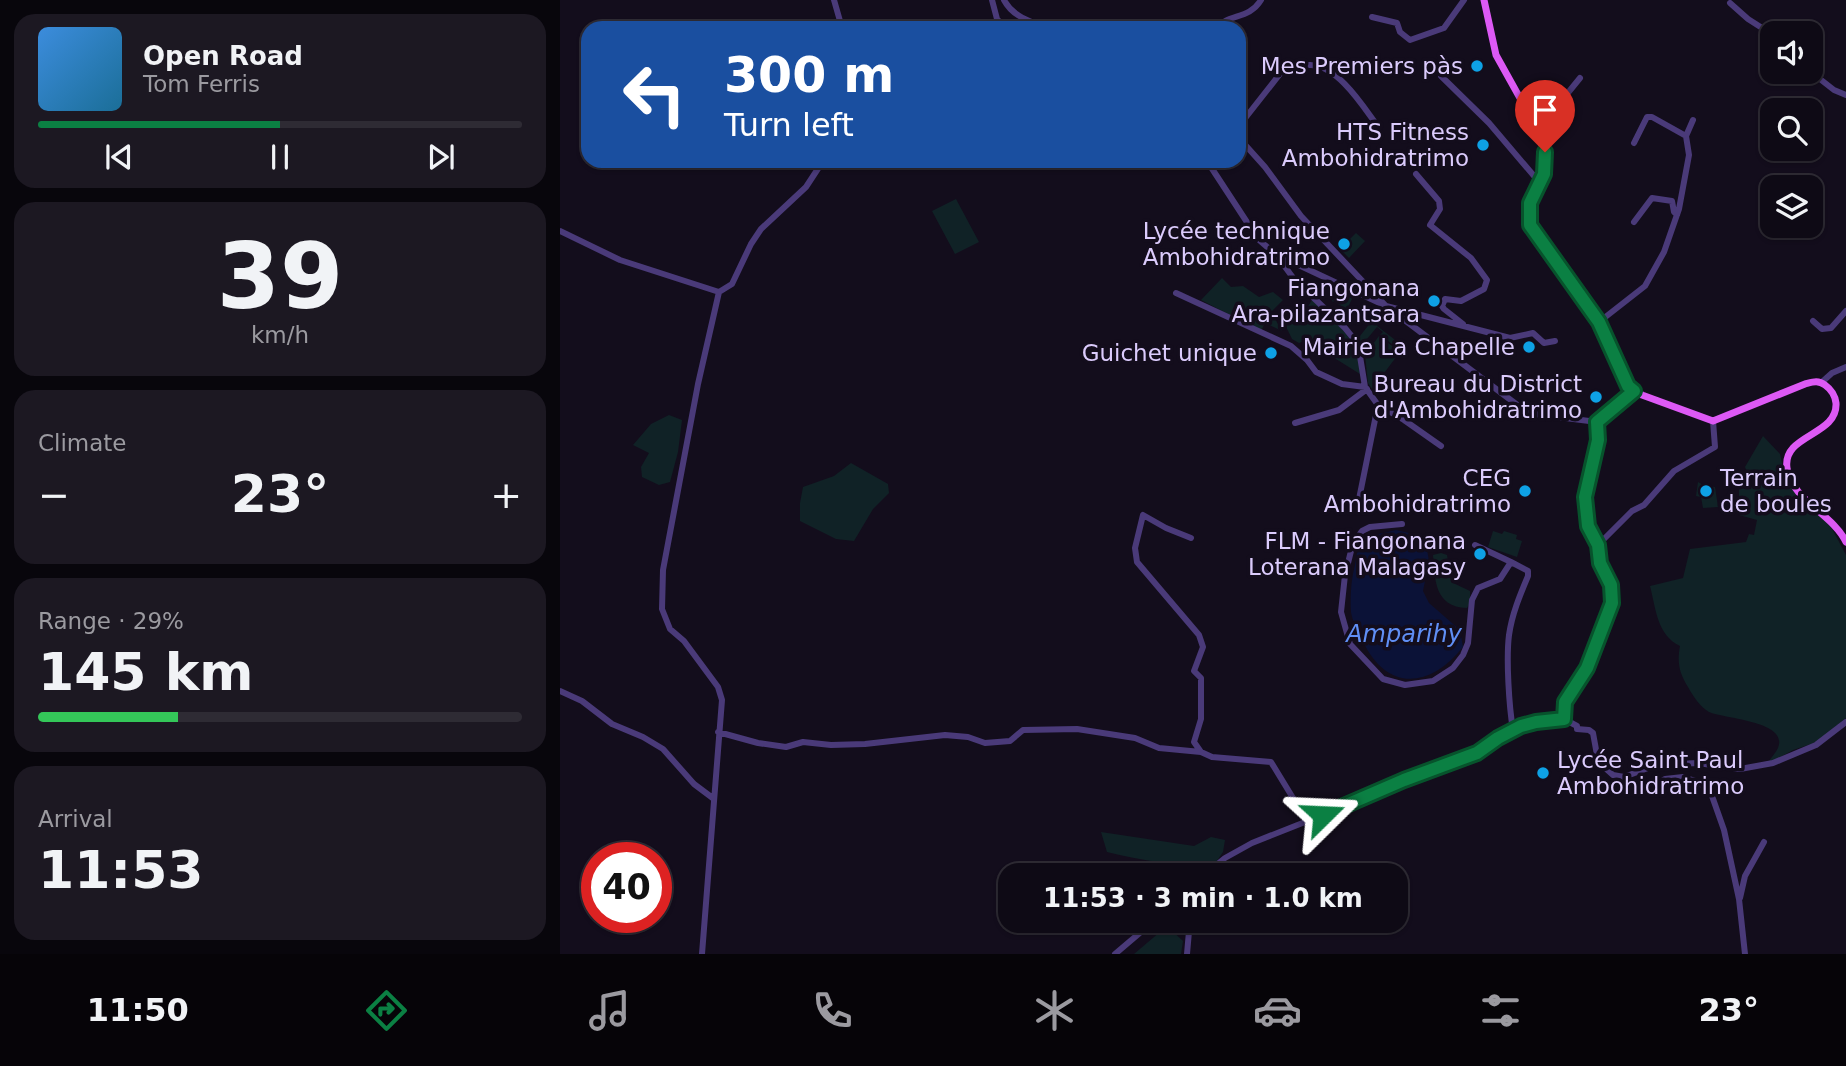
<!DOCTYPE html>
<meta charset="utf-8">
<style>
:root{--surface:#0e0a15;--page:#1c1822;--text:#f1f3f6;--muted:#9b9aa0;--line:#2e2b34;--accent:#0b8043}
body{margin:0;font-family:"DejaVu Sans",sans-serif;background:var(--page);color:var(--text);height:100vh;display:flex;flex-direction:column;font-size:26px;white-space:nowrap}
*{box-sizing:border-box;margin:0}
p{font-size:23px;color:var(--muted)}
.icon{flex:none;width:38px;height:38px;fill:none;stroke:currentColor;stroke-width:2;stroke-linecap:round;stroke-linejoin:round}
.map{position:relative;flex:1;overflow:hidden}
.drawer{display:flex;flex-direction:column;gap:14px;padding:14px;background:#08060c;width:560px}
.drawer>*{flex:none}
.hud{position:absolute;left:21px;top:21px;width:665px;height:147px;border-radius:21px;box-shadow:0 2px 5px #0004,0 0 0 2px var(--line);background:#1a4fa0;color:#fff;overflow:hidden}
.fabs{position:absolute;left:1200px;top:21px;display:grid;gap:14px}
.fabs a{display:grid;place-items:center;width:63px;height:63px;border-radius:14px;background:var(--surface);box-shadow:0 2px 5px #0004,0 0 0 2px var(--line);font-size:35px}
.speed{position:absolute;left:21px;top:842px;display:flex;gap:14px;font-size:35px;font-weight:700;text-align:center}
.speed>*{display:grid;place-content:center;width:91px;height:91px;border-radius:50%;background:var(--surface);box-shadow:0 2px 5px #0004,0 0 0 2px var(--line);line-height:1}
.speed .limit{border:10px solid #d22;background:#fff;color:#111}
.pin{position:absolute;display:grid;place-items:center;width:60px;height:60px;color:#fff;margin:-72px -30px;border-radius:50% 50% 50% 0;rotate:-45deg;box-shadow:0 0 7px #0007}
.pin .icon{rotate:45deg}
.me{position:absolute;width:77px;margin:-38px;rotate:69deg;stroke-linejoin:round;filter:drop-shadow(0 0 5px #0008)}
.turn{display:flex;align-items:center;gap:24px;height:147px;padding:0 28px;font-size:32px}
.turn .icon{width:91px;height:91px;stroke-width:2.5}
.turn b{display:block;font-size:49px;line-height:60px}
.big{font-size:52px;font-weight:700;line-height:1.1}
.drawer .card{flex:1;display:flex;flex-direction:column;justify-content:center;gap:10px;min-width:0;padding:0 24px;border-radius:21px;background:var(--page)}
.drawer .dial{align-items:center;gap:0}
.dial b{font-size:91px;line-height:1}
.song{display:flex;align-items:center;gap:21px}
.cover{width:84px;height:84px;border-radius:10px;background:linear-gradient(135deg,hsl(210 70% 55%),hsl(200 70% 35%))}
.played{height:7px;border-radius:4px;background:linear-gradient(90deg,var(--accent) 50%,var(--line) 50%)}
.keys{display:flex;justify-content:space-around;direction:ltr}
.heat{display:flex;justify-content:space-between;align-items:center;font-size:38px;direction:ltr}
.charge{height:10px;border-radius:5px;background:linear-gradient(90deg,#34c759 29%,var(--line) 0)}
.trip{position:absolute;left:438px;top:863px;width:410px;height:70px;border-radius:21px;background:var(--surface);box-shadow:0 2px 5px #0004,0 0 0 2px var(--line);font-weight:700;line-height:70px;text-align:center}
.menu{display:flex;height:112px;justify-content:space-around;align-items:center;background:#060408;color:var(--muted)}
.menu .icon{width:49px;height:49px}
.menu .current{color:var(--accent)}
.menu b{font-size:32px;color:var(--text)}
main{display:flex;flex:1;min-height:0}
.map>svg:first-child{display:block}
</style>
<main>
<section class="drawer">
<div class="card">
<div class="song"><i class="cover"></i><div><b>Open Road</b><p>Tom Ferris</p></div></div>
<div class="played"></div>
<div class="keys"><svg class="icon" aria-label="previous" viewBox="0 0 24 24"><path d="M18 5L8 12l10 7zM5 5v14"/></svg><svg class="icon" aria-label="pause" viewBox="0 0 24 24"><path d="M8 5v14M16 5v14"/></svg><svg class="icon" aria-label="next" viewBox="0 0 24 24"><path d="M6 5l10 7-10 7zM19 5v14"/></svg></div>
</div>
<div class="card dial"><b>39</b><p>km/h</p></div>
<div class="card"><p>Climate</p>
<div class="heat"><a>−</a><b class="big">23°</b><a>+</a></div>
</div>
<div class="card"><p>Range · 29%</p><b class="big">145 km</b><div class="charge"></div></div>
<div class="card"><p>Arrival</p><b class="big">11:53</b></div>
</section>
<div class="map">
<svg width="1286" height="954" viewBox="0 0 1286 954">
<rect width="100%" height="100%" fill="#130d1c"/>
<!-- green -->
<path fill="#102226" d="M396 199 419 242 395 254 372 211Z
M796 233 805 241 789 258 780 249Z
M662 278 671 287 683 286 699 297 713 292 723 300 711 312 722 331 705 323 701 331 641 300Z
M778 290 793 297 787 309 772 301Z
M752 300C777 323 799 339 800 374L752 344 750 339 739 343 732 339 718 310 722 308 740 319Z
M813 306 819 310 817 313 822 317 817 326 843 346 840 350 820 335 823 332 817 327 802 345 796 341 815 317 809 312Z
M819 336 840 352 812 389 808 383 805 355Z
M109 415 122 420 118 452 110 482 99 485 82 477 81 467 89 453 73 445 91 424Z
M1203 436 1220 454 1224 472 1238 498 1270 525 1286 555V718L1257 742 1233 750 1212 762 1209 761C1212 757 1216 752 1218 748 1229 721 1165 719 1149 712 1140 707 1133 696 1128 687 1119 673 1117 662 1120 646 1097 635 1096 609 1090 586L1123 578 1130 549 1186 542 1189 534 1194 535 1197 520 1179 515V487L1191 482 1185 467Z
M291 463 328 484 329 493 313 509 294 541 276 539 240 521V503L243 487 274 476Z
M1138 482 1145 486 1155 487 1158 507 1143 508 1141 497 1136 496Z
M933 531 942 534 944 531 957 535 956 539 962 541 957 557 928 547Z
M881 553 887 555 891 582 910 591V603L907 608C874 607 875 579 873 555Z
M541 832 634 846 651 837 665 840 663 852 654 865C616 866 584 861 547 852Z
M607 926 623 941 621 954H574Z"/>
<!-- water -->
<path fill="#0b1237" d="M836 530 858 535 866 544 869 561 863 591 869 603 900 630 903 647C868 691 824 691 801 637 797 629 792 620 791 612 790 598 791 582 794 569 796 563 796 553 799 548 806 535 824 533 836 530Z"/>
<g fill="none" stroke-linecap="round" stroke-linejoin="round">
<!-- minor -->
<path stroke="#4a3a79" stroke-width="6" d="M274 0 282 28
M432 0 437 19 445 28
M444 0C453 17 470 21 486 28
M1170 3 1188 19 1213 35
M812 17 837 23 840 32 850 40 884 28 904 0
M657 28C668 13 689 20 701 0
M1251 72 1274 90 1286 95
M881 76 929 123 980 183
M970 116 1007 94 1020 78
M679 126 723 70C732 68 743 64 751 65 777 66 801 103 814 121
M679 138 705 167 741 216 826 306 960 407 974 414 1037 422
M1074 143 1087 117H1092L1126 136
M647 161 698 239 715 254 826 306 950 338 973 333 984 343 995 341
M856 174 879 201 880 209 870 225 911 258 927 280 924 289 901 301 885 299 882 306 884 309 903 324
M1074 222 1092 198 1112 201 1114 212 1117 215
M0 231 60 260 159 292
M717 256 734 279 785 328 798 344 805 387 818 405 844 420 881 446
M616 293 731 346 747 360 756 372 782 384 805 387
M1253 321 1262 329 1271 328 1286 311
M1039 322 1085 286 1104 252 1119 209 1129 155 1126 136 1133 120
M1262 382 1272 373 1286 367
M735 423 779 410 807 389
M808 508 802 506 799 499 818 405
M842 524 810 527 802 531 793 543 785 575 781 612 790 644 823 679 845 685 873 681 893 668 903 655 908 643 912 600 918 588 940 579 951 562 968 571V576C960 595 952 614 949 635 946 659 949 706 953 730
M631 538 606 528 583 515 575 548 577 562 639 635 643 647 634 671 641 678V719L634 742 641 752
M915 545 951 562
M1038 545 1072 511 1084 505 1114 471 1155 447 1153 421
M0 691 22 701 52 724 83 737 103 749 134 784 154 799
M1004 719 1017 726V729L1029 730 1033 733 1037 755 1043 766 1053 775 1064 777 1096 765 1138 763 1180 769 1213 763 1256 745 1286 722
M158 732 198 743 226 747 243 742 271 745 305 744 385 735 408 737 425 743 450 741 463 730 517 729 575 738 599 748 641 752 652 757 711 762 747 821
M1064 777 1066 785 1073 790 1091 788 1105 779 1123 777 1139 782 1152 796 1164 830 1179 899 1185 954
M644 875 665 858 692 843 788 805 843 780 917 753 938 738 961 726 976 722 1004 719 1005 703 1027 668 1052 602 1051 585 1040 563 1038 545 1028 525 1025 497 1038 440 1037 422 1074 391
M1180 898 1185 876 1204 842
M142 954 162 700 158 687 124 641 110 629 102 609 103 570 138 384 159 292 172 284 191 244 201 229 246 187 263 161
M555 954 595 920
M627 954 630 920"/>
<!-- major -->
<path stroke="#dd59f5" stroke-width="7" d="M924 0 936 55 970 116 985 152 984 174 970 203 969 220 973 232 1039 322 1068 386 1082 395 1153 421 1245 384C1253 382 1258 380 1265 385 1272 390 1275 395 1276 403 1278 436 1222 434 1227 468 1232 501 1272 513 1286 542"/>
</g>
<g fill="none" stroke-linecap="round" stroke-linejoin="round">
<!-- route casing -->
<g stroke="#07532c" stroke-width="18">
<path id="route" d="M763 815 844 780 917 753 938 738 961 726 976 722 1004 719 1005 702 1027 668 1052 603 1051 585 1040 563 1038 545 1028 526 1025 497 1038 440 1037 422 1074 391 1068 386 1039 322 970 225V203L984 174 985 152"/>
</g>
<!-- route -->
<use href="#route" stroke="#0b8043" stroke-width="12"/>
</g>
<!-- markers -->
<g fill="#0ea1e5" stroke="#130d1c" stroke-width="2.5">
<circle cx="917" cy="66" r="7"/>
<circle cx="923" cy="145" r="7"/>
<circle cx="784" cy="244" r="7"/>
<circle cx="874" cy="301" r="7"/>
<circle cx="969" cy="347" r="7"/>
<circle cx="711" cy="353" r="7"/>
<circle cx="1036" cy="397" r="7"/>
<circle cx="965" cy="491" r="7"/>
<circle cx="1146" cy="491" r="7"/>
<circle cx="920" cy="554" r="7"/>
<circle cx="983" cy="773" r="7"/>
</g>
<g text-anchor="middle" dominant-baseline="central" stroke-width="7" stroke-linejoin="round" paint-order="stroke">
<!-- poi labels -->
<g font-size="23" fill="#dbcbfc" stroke="#130d1c" text-anchor="end">
<text x="903" y="66">Mes Premiers pàs</text>
<text x="909" y="132">HTS Fitness<tspan x="909" dy="26">Ambohidratrimo</tspan></text>
<text x="770" y="231">Lycée technique<tspan x="770" dy="26">Ambohidratrimo</tspan></text>
<text x="860" y="288">Fiangonana<tspan x="860" dy="26">Ara-pilazantsara</tspan></text>
<text x="955" y="347">Mairie La Chapelle</text>
<text x="697" y="353">Guichet unique</text>
<text x="1022" y="384">Bureau du District<tspan x="1022" dy="26">d'Ambohidratrimo</tspan></text>
<text x="951" y="478">CEG<tspan x="951" dy="26">Ambohidratrimo</tspan></text>
<text x="1160" y="478" text-anchor="start">Terrain<tspan x="1160" dy="26">de boules</tspan></text>
<text x="906" y="541">FLM - Fiangonana<tspan x="906" dy="26">Loterana Malagasy</tspan></text>
<text x="997" y="760" text-anchor="start">Lycée Saint Paul<tspan x="997" dy="26">Ambohidratrimo</tspan></text>
</g>
<!-- water labels -->
<g font-size="24" font-style="italic" fill="#608ff5" stroke="#130d1c">
<text x="844" y="634">Amparihy</text>
</g>
</g>
</svg>
<div class="fabs">
<a><svg class="icon" aria-label="sound" viewBox="0 0 24 24"><path d="M4 9h4l5-4v14l-5-4H4zM17 9q2 3 0 6"/></svg></a>
<a><svg class="icon" aria-label="search" viewBox="0 0 24 24"><circle cx="10" cy="10" r="6"/><path d="M15 15l6 6"/></svg></a>
<a><svg class="icon" aria-label="layers" viewBox="0 0 24 24"><path d="M12 4l9 5-9 5-9-5zM3 14l9 5 9-5"/></svg></a>
</div>
<div class="speed"><div class="limit">40</div></div>
<div class="pin" style="left:985px;top:152px;background:#d93025"><svg class="icon" aria-label="arrive" viewBox="0 0 24 24"><path d="M6 21V4h12l-3 4 3 4H6"/></svg></div>
<svg class="me" style="left:763px;top:815px" viewBox="-20 -20 40 40"><path d="M0-17L14 15 0 8-14 15z" fill="#0b8043" stroke="#fff" stroke-width="4"/></svg>
<div class="trip">11:53 · 3 min · 1.0 km</div>
<div class="hud">
<div class="turn"><svg class="icon" aria-label="left" viewBox="0 0 24 24"><path d="M17 20v-9H6M10 6l-5 5 5 5"/></svg><div><b>300 m</b>Turn left</div></div>
</div>
</div>
</main>
<nav class="menu">
<b>11:50</b>
<svg class="icon current" aria-label="directions" viewBox="0 0 24 24"><path d="M12 3l9 9-9 9-9-9zM9 14v-3h6M13 9l2 2-2 2"/></svg>
<svg class="icon" aria-label="music" viewBox="0 0 24 24"><path d="M9 18V5l10-2v13"/><circle cx="6" cy="18" r="3"/><circle cx="16" cy="16" r="3"/></svg>
<svg class="icon" aria-label="phone" viewBox="0 0 24 24"><path d="M5 4h4l2 5-3 2q2 4 5 5l2-3 5 2v4C11 20 4 13 5 4z"/></svg>
<svg class="icon" aria-label="climate" viewBox="0 0 24 24"><path d="M12 3v18M4 7l16 10M4 17L20 7"/></svg>
<svg class="icon" aria-label="car" viewBox="0 0 24 24"><path d="M5 17H2v-5l4-1 3-4h7l3 4 3 1v5h-3M9 17h6M6 11h13"/><circle cx="7" cy="17" r="2"/><circle cx="17" cy="17" r="2"/></svg>
<svg class="icon" aria-label="filters" viewBox="0 0 24 24"><path d="M4 7h16M4 17h16"/><circle cx="9" cy="7" r="2"/><circle cx="15" cy="17" r="2"/></svg>
<b>23°</b>
</nav>
